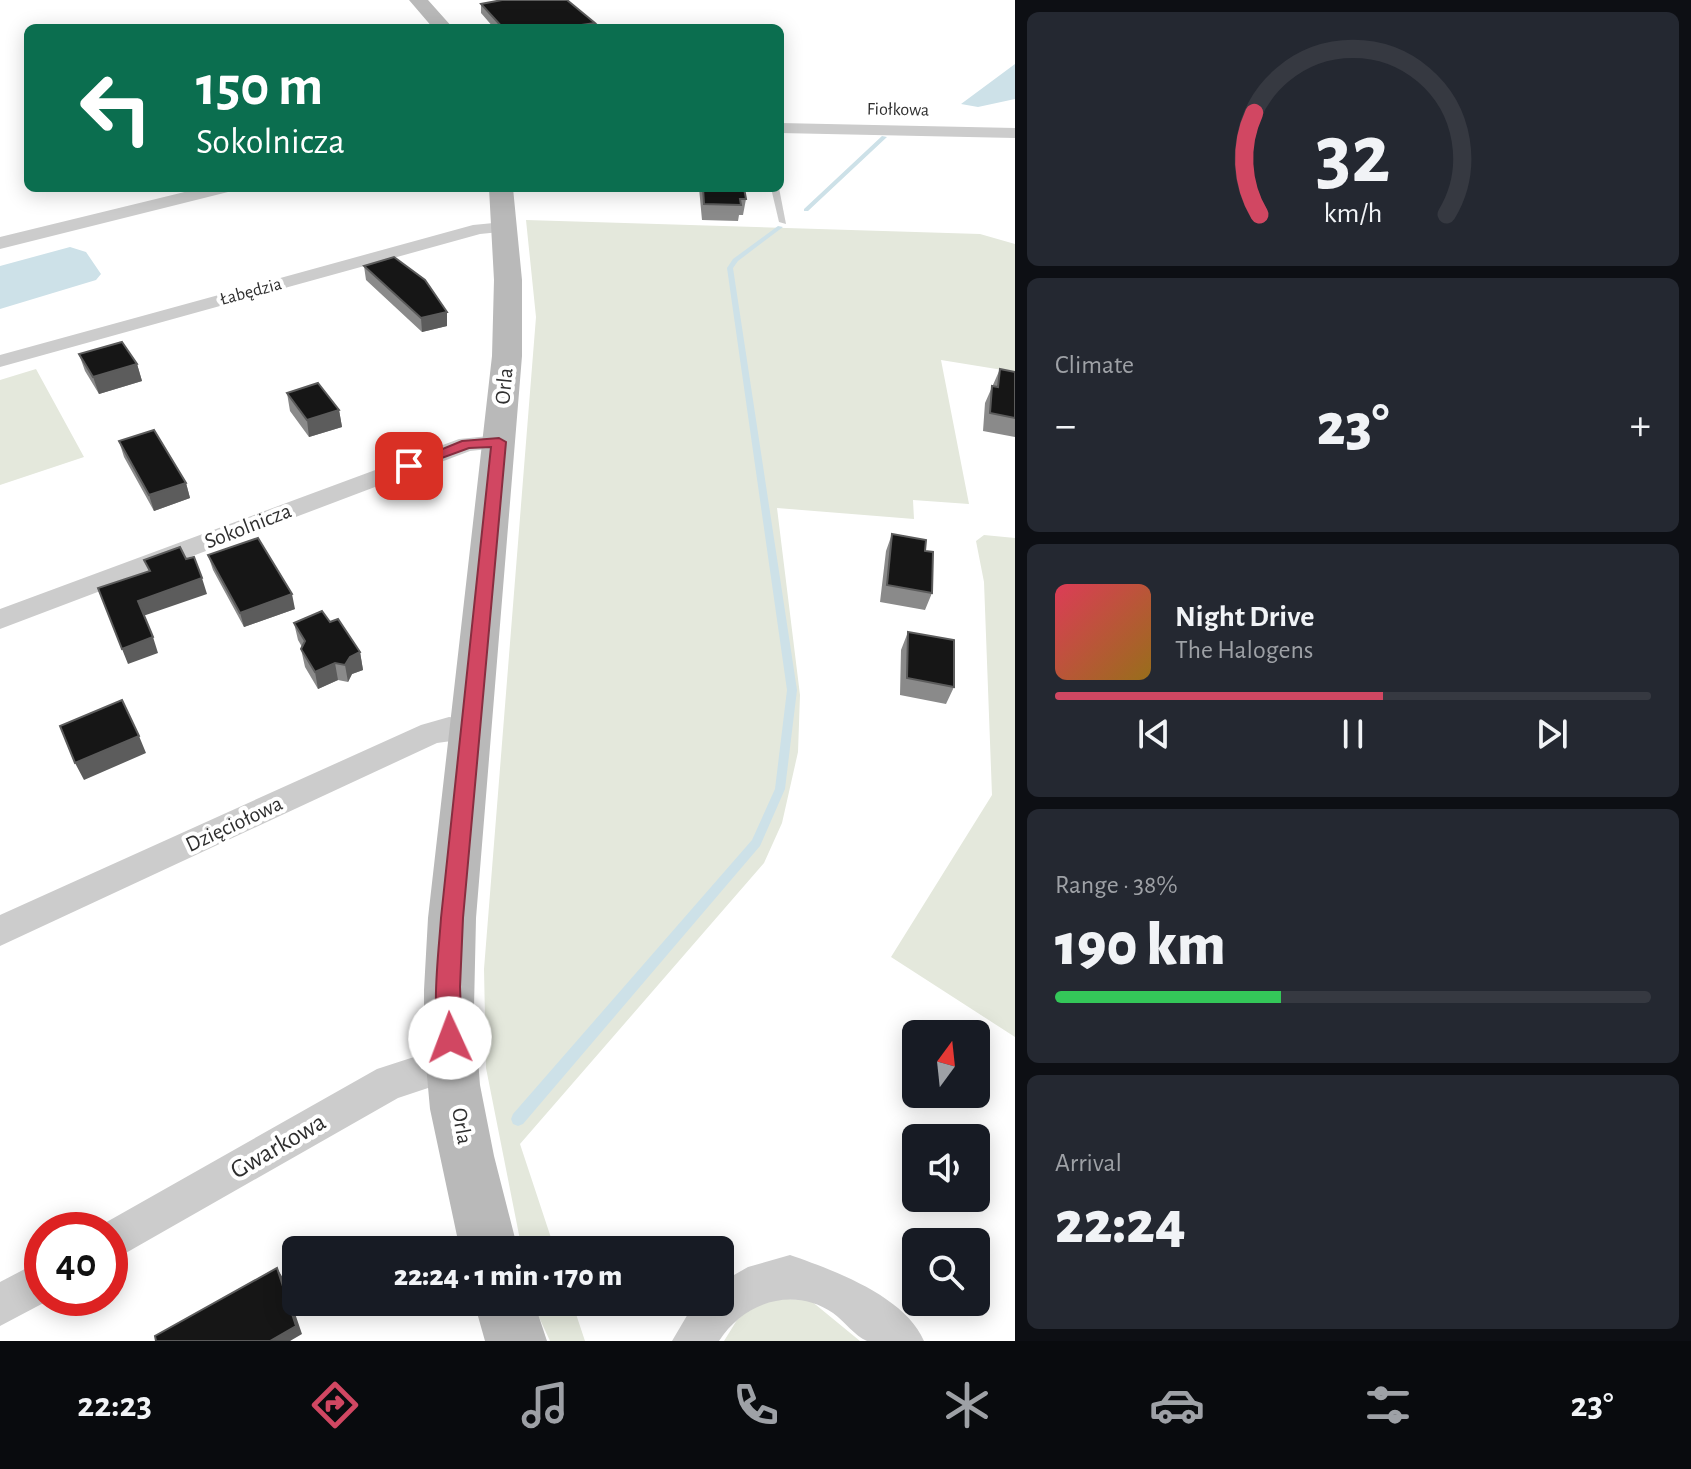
<!DOCTYPE html>
<meta charset="utf-8">
<style>
:root{--surface:#171b24;--page:#242831;--text:#f1f3f6;--muted:#9ea1a6;--line:#363941;--accent:#d14762}
body{margin:0;font-family:"Alegreya Sans",sans-serif;background:var(--page);color:var(--text);height:100vh;display:flex;flex-direction:column;font-size:30px;white-space:nowrap}
*{box-sizing:border-box;margin:0}
p{font-size:26px;color:var(--muted)}
.icon{flex:none;width:44px;height:44px;fill:none;stroke:currentColor;stroke-width:2;stroke-linecap:round;stroke-linejoin:round}
.map{position:relative;flex:1;overflow:hidden}
.sheet{display:flex;flex-direction:column;gap:12px;padding:12px;background:#0d0f14;width:676px}
.sheet>*{flex:none}
.top-card{position:absolute;left:24px;top:24px;width:760px;height:168px;border-radius:12px;box-shadow:0 4px 20px #0003;background:#0b6e4f;color:#fff;overflow:hidden}
.needle{width:52px;rotate:15deg}
.fabs{position:absolute;left:902px;top:1020px;display:grid;gap:16px}
.fabs a{display:grid;place-items:center;width:88px;height:88px;border-radius:12px;background:var(--surface);box-shadow:0 4px 20px #0003;font-size:40px}
.speed{position:absolute;left:24px;top:1212px;display:flex;gap:16px;font-size:40px;font-weight:700;text-align:center}
.speed>*{display:grid;place-content:center;width:104px;height:104px;border-radius:50%;background:var(--surface);box-shadow:0 4px 20px #0003;line-height:1}
.speed .limit{border:12px solid #d22;background:#fff;color:#111}
.pin{position:absolute;display:grid;place-items:center;width:68px;height:68px;color:#fff;margin:-34px;border-radius:16px;box-shadow:0 4px 12px #0006}
.me{position:absolute;width:88px;margin:-44px;rotate:358deg;stroke-linejoin:round;filter:drop-shadow(0 0 6px #0008)}
.turn{display:flex;align-items:center;gap:28px;height:168px;padding:0 40px;font-size:36px}
.turn .icon{width:104px;height:104px;stroke-width:2.5}
.turn b{display:block;font-size:56px;line-height:68px}
.big{font-size:60px;font-weight:800;line-height:1.1}
.sheet .card{flex:1;display:flex;flex-direction:column;justify-content:center;gap:12px;min-width:0;padding:0 28px;border-radius:12px;background:var(--page)}
.sheet .dial{align-items:center;gap:0}
.dial svg{height:208px;overflow:visible;fill:none;stroke:var(--line);stroke-width:7;stroke-linecap:round;text-anchor:middle}
.dial text{fill:var(--text);stroke:none}
.song{display:flex;align-items:center;gap:24px}
.cover{width:96px;height:96px;border-radius:12px;background:linear-gradient(135deg,hsl(350 70% 55%),hsl(40 70% 35%))}
.played{height:8px;border-radius:4px;background:linear-gradient(90deg,var(--accent) 55%,var(--line) 55%)}
.keys{display:flex;justify-content:space-around;direction:ltr}
.heat{display:flex;justify-content:space-between;align-items:center;font-size:44px;direction:ltr}
.charge{height:12px;border-radius:6px;background:linear-gradient(90deg,#34c759 38%,var(--line) 0)}
.trip{position:absolute;left:282px;top:1236px;width:452px;height:80px;border-radius:12px;background:var(--surface);box-shadow:0 4px 20px #0003;font-weight:800;line-height:80px;text-align:center}
.tabs{display:flex;height:128px;justify-content:space-around;align-items:center;background:#090b0e;color:var(--muted)}
.tabs .icon{width:56px;height:56px}
.tabs .active{color:var(--accent)}
.tabs b{font-size:36px;color:var(--text)}
main{display:flex;flex:1;min-height:0}
.map>svg:first-child{display:block}
</style>
<main>
<div class="map">
<svg width="1015" height="1341" viewBox="0 0 1015 1341">
<rect width="100%" height="100%" fill="#fff"/>
<!-- green -->
<path fill="#e4e8dc" d="M526 220 980 234 1015 244V372L941 360 969 504 913 500 914 519 777 508 800 695 798 752 782 823 764 863 520 1144 555 1250H522L486 1068 484 969 536 317Z
M36 369 84 457 0 485V380Z
M984 535 1015 538V1037L891 957 992 795 984 582 976 541Z
M763 1298 810 1300 860 1341H724L737 1320Z
M532 1302H572L585 1341H550Z"/>
<!-- water -->
<path fill="#cde1e8" d="M1015 64V99L978 107 961 104Z
M70 247 86 252 101 274 96 280 0 309V266Z"/>
<g fill="none" stroke-linecap="round" stroke-linejoin="round">
<!-- stream -->
<path fill="#cde1e8" fill-rule="evenodd" d="M882 136 887 137 808 211H804V209Z
M778 226 783 227 738 261 733 268 797 690 785 789 760 846 523 1124 518 1126 513 1124 511 1119 513 1114 752 840 775 789 787 690 727 268 733 259Z"/>
<!-- lane -->
<path fill="#ccc" fill-rule="evenodd" d="M771 188H779L786 224 779 222Z"/>
<!-- street -->
<path fill="#ccc" fill-rule="evenodd" d="M780 123 1015 128V138L780 133Z
M201 188H231L228 192 0 249V237Z
M504 222 510 223 513 227 510 231 480 234 0 367V355L473 225Z
M499 435 507 437 510 442 507 447 470 451 0 629V609L459 439Z
M449 717 480 721 485 729 480 737 437 743 0 946V915L421 725Z
M451 1045 464 1050 469 1063 464 1076 398 1098 110 1262V1230H95L96 1228 377 1069Z
M790 1255C833 1270 905 1296 924 1341 910 1341 878 1341 867 1341 855 1336 844 1321 833 1313 793 1286 744 1302 719 1341H672L695 1302H720V1283L748 1267Z
M42 1260V1298H53L0 1326V1282Z"/>
<!-- secondary -->
<path fill="#b9b9b9" fill-rule="evenodd" d="M409 0H428L453 28H433Z
M489 188H513L522 280V356L476 918 474 1007 480 1085 494 1156 518 1250H460L430 1109 424 1043V990L428 918 492 356 494 280Z
M474 1302H534L547 1341H485Z"/>
</g>
<!-- wall -->
<path fill="#8a8a8a" d="M481 4 595 28H494L481 13Z
M699 188H744L746 199 743 215H739L738 221 702 220Z
M364 266 447 326 422 332 366 280Z
M79 354 137 364 142 381 99 394 85 371Z
M1000 369 1015 372V437L983 431 985 403Z
M287 393 339 410 342 427 309 437 290 411Z
M119 441 186 483 190 498 154 511 124 457Z
M892 534 925 551 932 593 925 610 880 602 886 551Z
M208 555 295 609 244 627 213 570Z
M330 622 360 652 363 670 352 674 348 682 338 680 318 689 305 667 301 649 302 647 298 640 294 623Z
M908 632 954 687 946 704 900 695 901 650Z"/>
<!-- shaded-wall -->
<path fill="#5c5c5c" d="M595 23V28H561Z
M447 312V326L422 332 421 318Z
M137 364 142 381 99 394 93 377Z
M339 410 342 427 309 437 307 420Z
M186 483 190 498 154 511 149 495Z
M202 578 207 594 143 616 138 601Z
M292 594 295 609 244 627 240 613Z
M153 637 158 653 128 664 122 649Z
M360 652 363 670 352 674 348 682 345 665 350 657Z
M335 663 338 680 318 689 315 672Z
M139 736 146 753 84 780 75 763Z
M277 1268 283 1278 302 1334 290 1341H270Z"/>
<!-- building -->
<path fill="#161616" stroke="#5c5c5c" stroke-width="2" d="M502 0H567L595 23 561 28H503L481 4Z
M703 188H744L746 199H740L741 205 704 204Z
M394 257 425 280 447 312 421 318 364 266Z
M122 342 137 364 93 377 79 354Z
M1000 369 1015 372V418L990 413 992 386 998 387Z
M318 383 339 410 307 420 287 393Z
M154 430 186 483 149 495 119 441Z
M892 534 926 540 925 551 933 552 932 593 887 585Z
M258 538 292 594 240 613 208 555Z
M180 547 186 559 194 557 202 578 138 601 153 637 122 649 98 588 150 571 144 560Z
M322 611 330 622 338 619 360 652 350 657 345 665 335 663 315 672 301 649 305 641 294 623Z
M908 632 954 640V687L907 678Z
M122 700 139 736 75 763 60 726Z
M277 1268 296 1326 270 1341H156L155 1336Z"/>
<!-- route -->
<path fill="#d14762" stroke="#882e40" stroke-width="2" d="M499 438 506 442 463 918 460 987 462 1038 459 1046 450 1049 442 1046C430 1017 439 950 441 918L491 447 469 448 409 470 401 466 462 441Z"/>
<g text-anchor="middle" dominant-baseline="central" stroke-width="8" stroke-linejoin="round" paint-order="stroke">
<!-- far-street labels -->
<g font-size="18" fill="#2f2f2f" stroke="#fff">
<text transform="translate(898 110) rotate(1)">Fiołkowa</text>
<text transform="translate(251 292) rotate(-15)">Łabędzia</text>
</g>
<!-- street labels -->
<g font-size="22" fill="#2f2f2f" stroke="#fff">
<text transform="translate(504 386) rotate(-85)">Orla</text>
<text transform="translate(248 526) rotate(-21)">Sokolnicza</text>
<text transform="translate(234 824) rotate(-25)">Dzięciołowa</text>
<text transform="translate(462 1126) rotate(80)">Orla</text>
</g>
<!-- near-street labels -->
<g font-size="26" fill="#2f2f2f" stroke="#fff">
<text transform="translate(278 1146) rotate(-30)">Gwarkowa</text>
</g>
</g>
</svg>
<div class="fabs">
<a><svg class="needle" viewBox="-14 -14 28 28"><path d="M0-13l5 13h-10z" fill="#e53935"/><path d="M0 13l5-13h-10z" fill="#9ea1a6"/></svg></a>
<a><svg class="icon" aria-label="sound" viewBox="0 0 24 24"><path d="M4 9h4l5-4v14l-5-4H4zM17 9q2 3 0 6"/></svg></a>
<a><svg class="icon" aria-label="search" viewBox="0 0 24 24"><circle cx="10" cy="10" r="6"/><path d="M15 15l6 6"/></svg></a>
</div>
<div class="speed"><div class="limit">40</div></div>
<div class="pin" style="left:409px;top:466px;background:#d93025"><svg class="icon" aria-label="arrive" viewBox="0 0 24 24"><path d="M6 21V4h12l-3 4 3 4H6"/></svg></div>
<svg class="me" style="left:450px;top:1038px" viewBox="-20 -20 40 40"><circle r="19" fill="#fff"/><path d="M0-13L10 11 0 6-10 11z" fill="#d14762"/></svg>
<div class="trip">22:24 · 1 min · 170 m</div>
<div class="top-card">
<div class="turn"><svg class="icon" aria-label="left" viewBox="0 0 24 24"><path d="M17 20v-9H6M10 6l-5 5 5 5"/></svg><div><b>150 m</b>Sokolnicza</div></div>
</div>
</div>
<section class="sheet">
<div class="card dial"><svg viewBox="0 0 100 80">
<path d="M14 69A42 42 0 1 1 86 69"/>
<path d="M14 69A42 42 0 0 1 12 30" stroke="#d14762"/>
<text x="50" y="56" font-size="32" font-weight="700">32</text>
<text x="50" y="72" font-size="11">km/h</text>
</svg></div>
<div class="card"><p>Climate</p>
<div class="heat"><a>−</a><b class="big">23°</b><a>+</a></div>
</div>
<div class="card">
<div class="song"><i class="cover"></i><div><b>Night Drive</b><p>The Halogens</p></div></div>
<div class="played"></div>
<div class="keys"><svg class="icon" aria-label="previous" viewBox="0 0 24 24"><path d="M18 5L8 12l10 7zM5 5v14"/></svg><svg class="icon" aria-label="pause" viewBox="0 0 24 24"><path d="M8 5v14M16 5v14"/></svg><svg class="icon" aria-label="next" viewBox="0 0 24 24"><path d="M6 5l10 7-10 7zM19 5v14"/></svg></div>
</div>
<div class="card"><p>Range · 38%</p><b class="big">190 km</b><div class="charge"></div></div>
<div class="card"><p>Arrival</p><b class="big">22:24</b></div>
</section>
</main>
<nav class="tabs">
<b>22:23</b>
<svg class="icon active" aria-label="directions" viewBox="0 0 24 24"><path d="M12 3l9 9-9 9-9-9zM9 14v-3h6M13 9l2 2-2 2"/></svg>
<svg class="icon" aria-label="music" viewBox="0 0 24 24"><path d="M9 18V5l10-2v13"/><circle cx="6" cy="18" r="3"/><circle cx="16" cy="16" r="3"/></svg>
<svg class="icon" aria-label="phone" viewBox="0 0 24 24"><path d="M5 4h4l2 5-3 2q2 4 5 5l2-3 5 2v4C11 20 4 13 5 4z"/></svg>
<svg class="icon" aria-label="climate" viewBox="0 0 24 24"><path d="M12 3v18M4 7l16 10M4 17L20 7"/></svg>
<svg class="icon" aria-label="car" viewBox="0 0 24 24"><path d="M5 17H2v-5l4-1 3-4h7l3 4 3 1v5h-3M9 17h6M6 11h13"/><circle cx="7" cy="17" r="2"/><circle cx="17" cy="17" r="2"/></svg>
<svg class="icon" aria-label="filters" viewBox="0 0 24 24"><path d="M4 7h16M4 17h16"/><circle cx="9" cy="7" r="2"/><circle cx="15" cy="17" r="2"/></svg>
<b>23°</b>
</nav>
